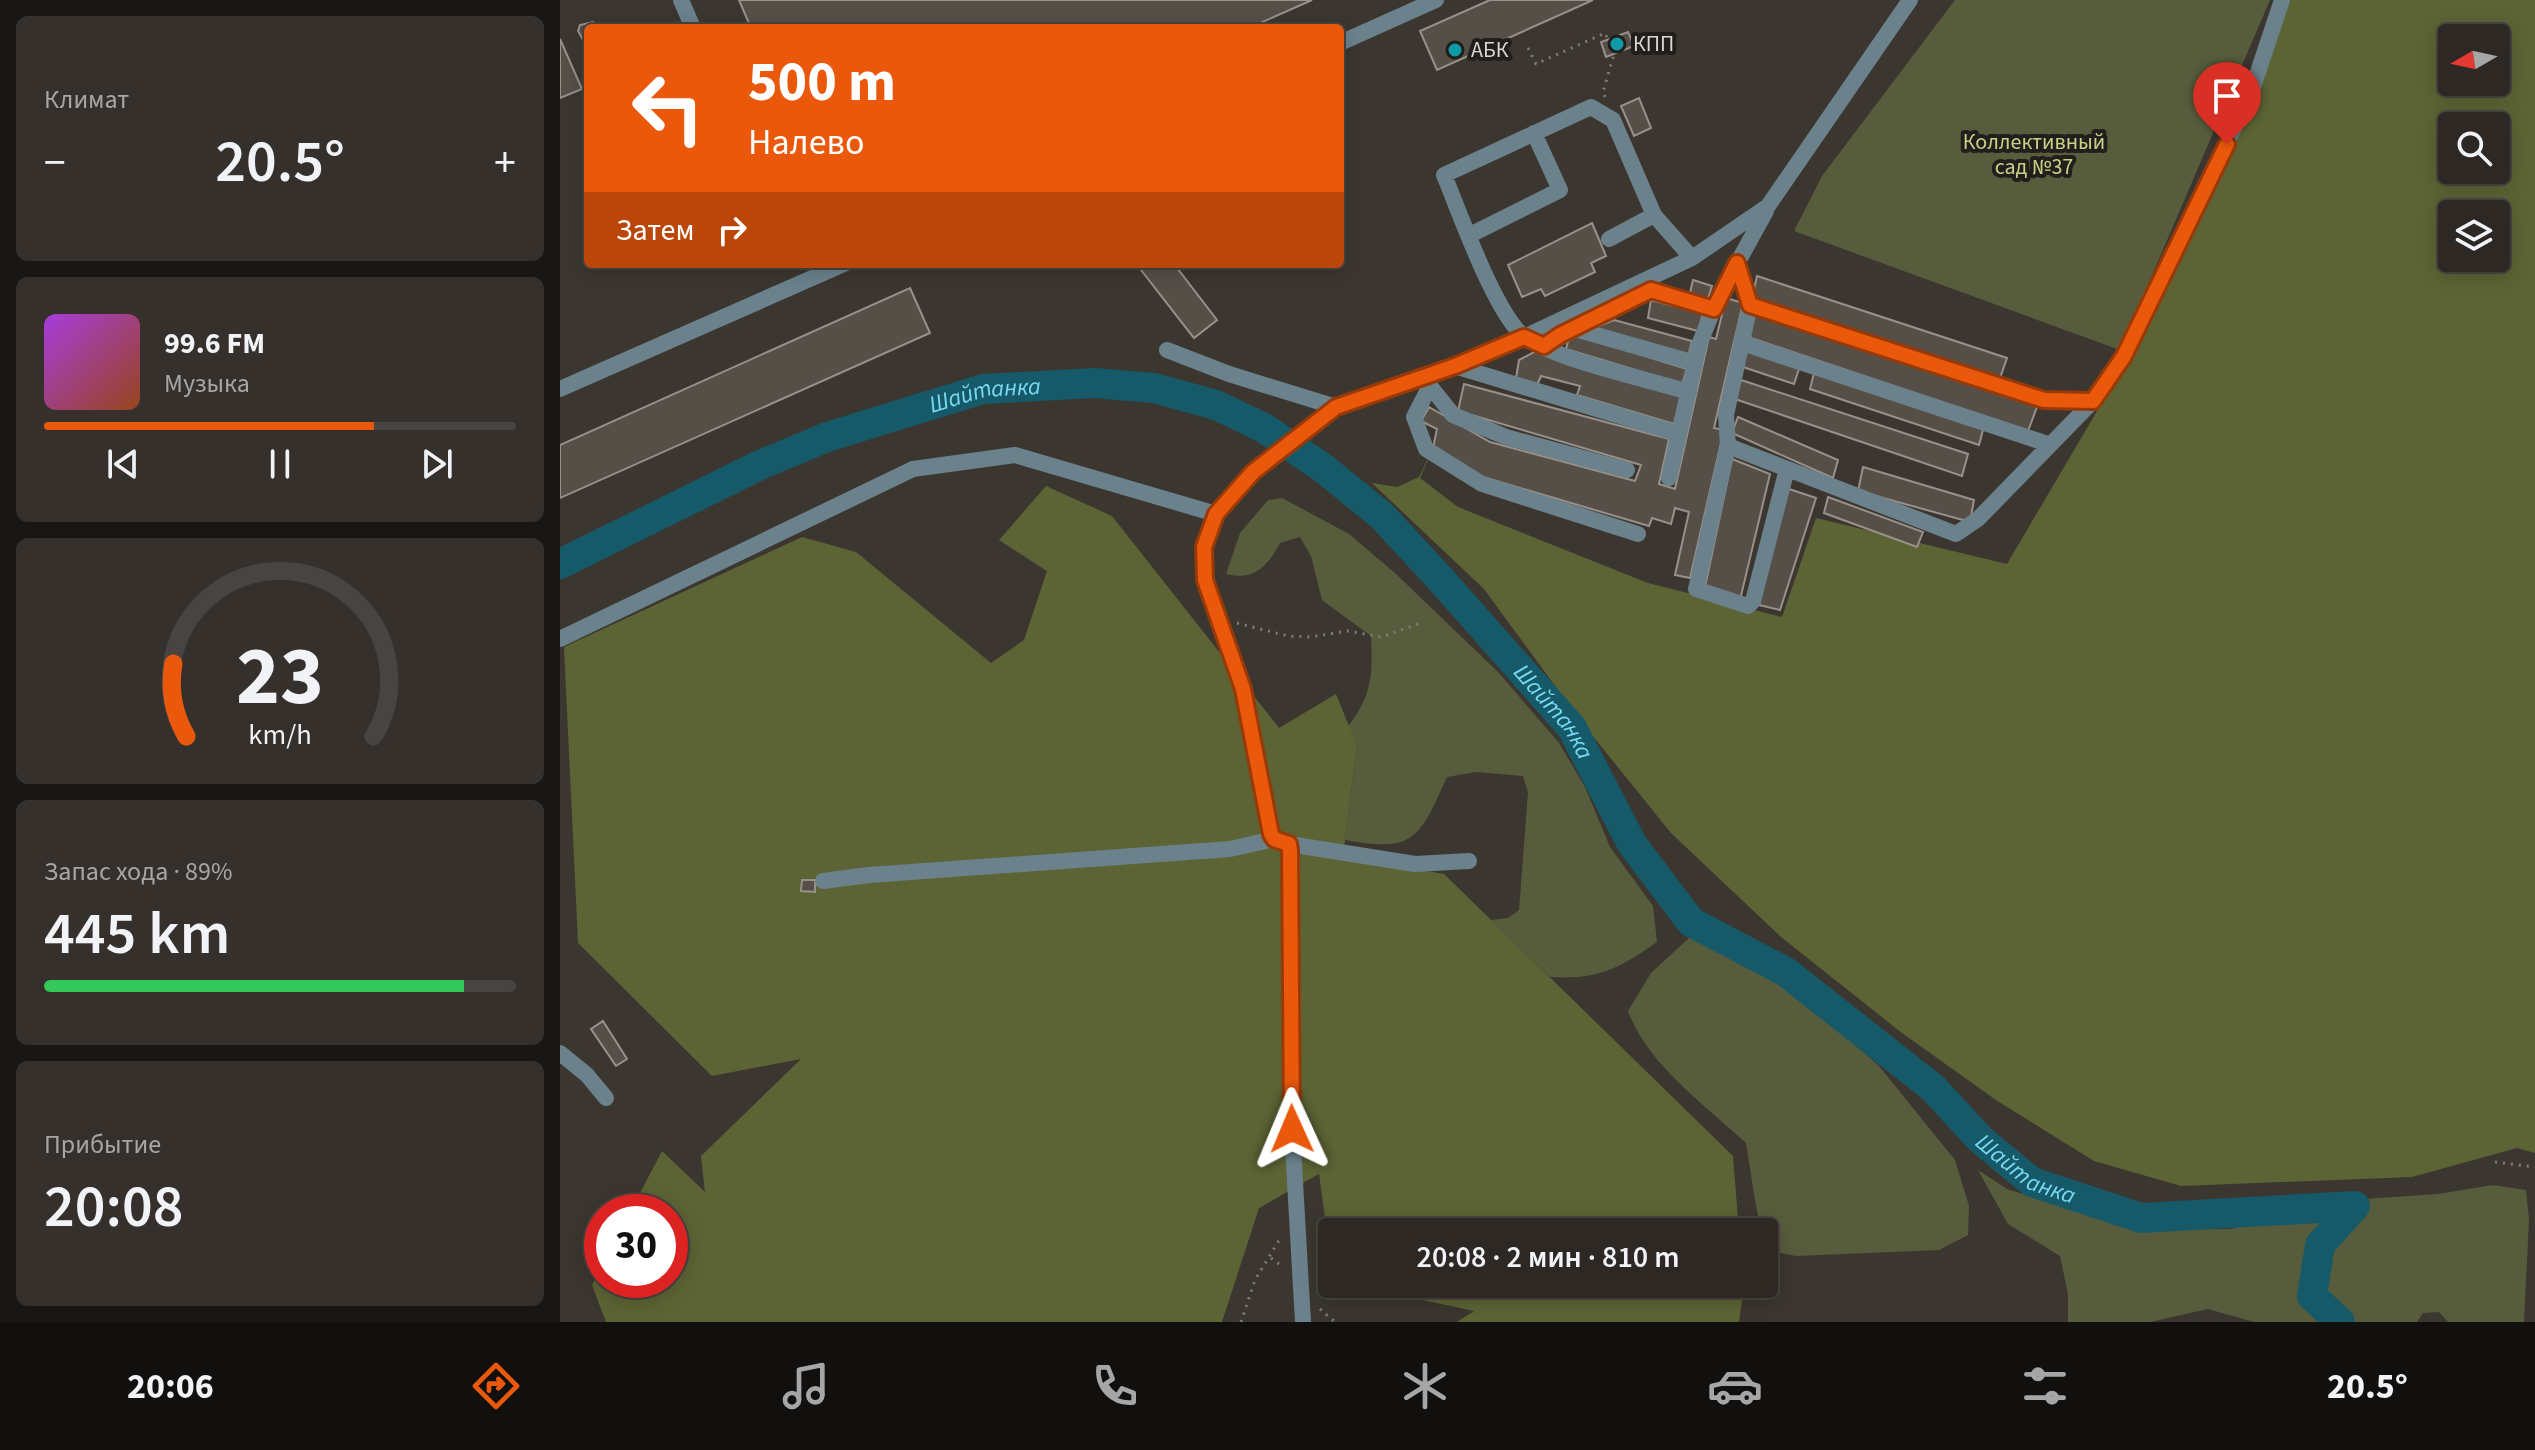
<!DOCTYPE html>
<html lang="ru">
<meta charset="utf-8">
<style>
:root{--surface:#2d2824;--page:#35302c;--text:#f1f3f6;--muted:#a7a6a6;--line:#484441;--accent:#ea580c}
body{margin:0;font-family:"Source Sans 3",sans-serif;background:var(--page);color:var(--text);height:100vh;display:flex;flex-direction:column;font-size:30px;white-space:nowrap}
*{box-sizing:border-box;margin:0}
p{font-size:26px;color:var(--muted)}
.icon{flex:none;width:44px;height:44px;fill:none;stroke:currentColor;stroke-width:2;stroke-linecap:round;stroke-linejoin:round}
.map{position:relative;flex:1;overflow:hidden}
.drawer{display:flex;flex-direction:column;gap:16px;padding:16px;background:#191614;width:560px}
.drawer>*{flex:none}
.top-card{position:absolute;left:24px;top:24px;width:760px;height:244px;border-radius:8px;box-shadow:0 4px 20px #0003,0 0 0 2px var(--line);background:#ea580c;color:#fff;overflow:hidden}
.needle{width:52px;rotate:261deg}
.tools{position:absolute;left:1878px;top:24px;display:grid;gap:16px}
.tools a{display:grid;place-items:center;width:72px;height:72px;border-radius:8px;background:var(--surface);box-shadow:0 4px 20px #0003,0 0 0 2px var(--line);font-size:40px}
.speed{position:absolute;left:24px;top:1194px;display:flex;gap:16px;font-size:40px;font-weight:700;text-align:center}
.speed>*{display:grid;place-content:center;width:104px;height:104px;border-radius:50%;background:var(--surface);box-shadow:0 4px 20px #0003,0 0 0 2px var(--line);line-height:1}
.speed .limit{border:12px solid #d22;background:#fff;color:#111}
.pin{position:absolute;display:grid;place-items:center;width:68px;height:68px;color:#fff;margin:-82px -34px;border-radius:50% 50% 50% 0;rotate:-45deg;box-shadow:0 0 8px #0007}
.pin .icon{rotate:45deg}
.me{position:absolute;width:88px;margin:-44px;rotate:359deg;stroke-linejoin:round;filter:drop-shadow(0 0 6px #0008)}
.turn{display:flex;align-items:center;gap:28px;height:168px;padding:0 32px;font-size:36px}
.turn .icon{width:104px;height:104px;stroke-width:2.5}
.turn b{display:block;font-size:56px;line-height:68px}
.then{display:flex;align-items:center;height:76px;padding:0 32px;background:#0003;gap:16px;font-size:30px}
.big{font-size:60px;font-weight:600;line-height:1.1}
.drawer .widget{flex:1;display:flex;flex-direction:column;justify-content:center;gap:12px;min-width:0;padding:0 28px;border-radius:12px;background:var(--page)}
.drawer .dial{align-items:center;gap:0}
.dial svg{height:208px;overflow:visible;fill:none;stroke:var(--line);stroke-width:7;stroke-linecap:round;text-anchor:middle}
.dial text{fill:var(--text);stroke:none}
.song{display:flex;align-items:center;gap:24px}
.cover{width:96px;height:96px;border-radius:12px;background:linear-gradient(135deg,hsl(280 70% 55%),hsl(20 70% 35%))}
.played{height:8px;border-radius:4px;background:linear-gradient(90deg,var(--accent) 70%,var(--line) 70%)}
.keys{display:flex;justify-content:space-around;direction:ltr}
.heat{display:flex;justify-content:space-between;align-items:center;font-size:44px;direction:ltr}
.charge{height:12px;border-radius:6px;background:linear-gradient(90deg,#34c759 89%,var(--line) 0)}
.trip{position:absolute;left:758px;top:1218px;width:460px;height:80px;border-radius:8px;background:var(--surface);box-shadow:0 4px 20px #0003,0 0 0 2px var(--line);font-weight:600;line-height:80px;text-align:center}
.tabs{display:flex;height:128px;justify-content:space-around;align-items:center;background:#12100e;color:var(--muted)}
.tabs .icon{width:56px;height:56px}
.tabs .on{color:var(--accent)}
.tabs b{font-size:36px;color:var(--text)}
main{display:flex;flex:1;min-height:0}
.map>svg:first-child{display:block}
</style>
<main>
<section class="drawer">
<div class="widget"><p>Климат</p>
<div class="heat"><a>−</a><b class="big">20.5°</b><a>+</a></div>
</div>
<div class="widget">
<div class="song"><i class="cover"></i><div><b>99.6 FM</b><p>Музыка</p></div></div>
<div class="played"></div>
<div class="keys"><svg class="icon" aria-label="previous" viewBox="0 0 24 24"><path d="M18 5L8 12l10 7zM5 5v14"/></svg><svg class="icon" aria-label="pause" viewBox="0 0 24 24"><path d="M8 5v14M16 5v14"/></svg><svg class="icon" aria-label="next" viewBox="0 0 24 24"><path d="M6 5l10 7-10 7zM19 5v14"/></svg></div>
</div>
<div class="widget dial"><svg viewBox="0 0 100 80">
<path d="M14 69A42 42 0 1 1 86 69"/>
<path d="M14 69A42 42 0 0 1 9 41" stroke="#ea580c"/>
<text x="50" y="56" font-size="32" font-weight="700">23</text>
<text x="50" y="72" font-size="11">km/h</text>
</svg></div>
<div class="widget"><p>Запас хода · 89%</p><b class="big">445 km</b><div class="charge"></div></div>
<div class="widget"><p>Прибытие</p><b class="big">20:08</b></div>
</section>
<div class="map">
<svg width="1975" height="1322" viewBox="0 0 1975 1322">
<rect width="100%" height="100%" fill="#3c3630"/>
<!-- green -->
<path fill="#575d3c" d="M1395 0H1710L1560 350 1234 231 1262 176Z
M722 498 789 534 836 574 938 672 999 743 1025 787 1050 847 1093 906 1097 942C1058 969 1038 980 990 977L931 920 948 918 959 910 968 792 963 776 916 772 887 777C859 838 856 853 785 840L797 747 788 726C812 697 813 672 811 636L762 600 751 556 740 537 720 543C707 567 694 581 666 574L680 533 708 500Z
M1130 937 1231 989 1319 1066 1395 1160 1409 1206 1408 1235 1379 1250 1236 1256 1206 1250C1197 1218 1192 1180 1186 1143 1144 1104 1088 1065 1068 1011L1091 973Z
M1418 1170 1447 1189 1578 1230 1672 1229 1743 1203 1878 1194 1933 1185 1966 1190 1969 1220 1964 1322H1888L1879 1312 1863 1313 1857 1322H1694L1648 1309 1590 1322H1508V1294L1500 1256 1448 1224Z"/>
<!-- forest -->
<path fill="#5c6435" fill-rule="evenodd" d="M1721 0H1975V1153L1957 1148 1852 1177 1621 1186 1534 1161 1436 1100 1342 1033 1221 937 1111 833 1023 724 924 589 812 483 837 487 859 477 873 448 860 478 898 507 1088 583 1222 617 1256 518 1447 564 1570 355ZM1892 38H1936V82H1892ZM1892 126H1936V170H1892ZM1892 214H1936V258H1892Z
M486 486 552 516 719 728 776 694 797 746 783 856 884 874 1173 1156 1179 1232H772V1268L759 1174 699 1208 662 1322H46L32 1285 42 1266V1280H110V1212H70L102 1151 145 1192 141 1156 241 1059 152 1076 18 943 4 647 242 537 296 552 431 663 464 640 487 571 439 540Z
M789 1284H1184V1287L1179 1322H897L914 1311Z"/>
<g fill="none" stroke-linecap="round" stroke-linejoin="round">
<!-- river -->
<path stroke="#165a69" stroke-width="30" id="s1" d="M0 564 200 465 267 437 423 389 535 383 594 388 656 405 704 428 763 468 822 516 883 582 1012 728 1072 844 1131 922 1226 972 1373 1088 1420 1139 1472 1182 1581 1218 1795 1206 1760 1245 1752 1296 1780 1322"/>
</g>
<!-- building -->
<path fill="#554f48" stroke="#98918a" stroke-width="2" d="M179 0H752L689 28H191Z
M930 0H1033L877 70 860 31Z
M33 22 38 28H28V42L23 40 18 31 20 25Z
M1068 32 1074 46 1046 57 1041 42Z
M0 39 22 89 0 98Z
M1079 98 1091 128 1074 136 1061 106Z
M1032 223 1046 256 1031 263 1035 272 985 296 981 289 962 297 948 265Z
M589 264H614L657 320 634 338 581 270Z
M1197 276 1447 358 1440 378 1192 298Z
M1133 280 1152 286 1147 302 1129 297Z
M350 288 370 333 0 498V445Z
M1166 298 1183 303 1154 428 1164 430 1130 578 1115 575 1129 512 1115 508 1111 524 1092 518 1089 526 923 477 873 448 877 429 861 421 869 407 930 442 1075 481 1081 465 898 411 904 384 1109 439 1099 484 1115 489 1149 337 1156 339Z
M1091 300 1143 314 1138 331 1088 318Z
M1195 315 1477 407 1468 431 1188 337Z
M1054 320 1132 341 1128 357 1031 329Z
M1010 333 1127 369 1122 384 1006 349Z
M1187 349 1240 366 1234 384 1183 367Z
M978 350 1121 395 1114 424 1017 395 1020 386 981 376 977 385 956 378 959 360Z
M1254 373 1424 426 1419 445 1250 389Z
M1181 380 1408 454 1402 476 1175 399Z
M1178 417 1278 460 1273 478 1172 433Z
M1172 459 1210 474 1180 600 1145 587Z
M1303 467 1414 500 1410 522 1298 491Z
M1223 487 1256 498 1220 610 1199 605Z
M1268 497 1363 532 1357 547 1264 513Z
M242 880H255V892L241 891Z
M43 1021 67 1059 56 1066 31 1029Z"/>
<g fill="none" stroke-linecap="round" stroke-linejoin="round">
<!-- path -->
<path stroke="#817c77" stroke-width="3" stroke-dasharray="2 6" stroke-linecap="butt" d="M968 48 976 64 1045 33 1048 40
M1045 97 1043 92 1054 54
M677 623 728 636 751 637 787 631 822 637 858 624
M1935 1162 1975 1167
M711 1258 723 1267
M760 1309 775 1322
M681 1322 695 1280 721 1237"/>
<!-- minor -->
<path stroke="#6b828c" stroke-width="16" d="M121 0 133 28
M780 43 876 0
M910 235 1000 190 974 133
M1049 239 1094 215
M1177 263 1190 305 1166 415 1168 446 1136 589 1188 606 1193 601 1227 469
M1190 305 1484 400 1533 401 1564 356 1692 90 1722 0
M1015 329 1135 363
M1182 343 1488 444
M984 346 1091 290 1154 309
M607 350 669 374 776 407
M895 366 1119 434
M866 381 893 415 946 437 1067 470
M870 386 854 417 866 449 922 484 1078 534
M0 389 284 264
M1129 392C1086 379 1001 361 966 338 937 319 899 211 884 175L1031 107 1053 120 1094 215 1132 258
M1168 446 1396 534 1418 519 1533 401
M1109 478 1139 345 1157 300 1206 211
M0 639 353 469 455 455 656 514
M729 844 855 864 909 861
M263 881 309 875 670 849 714 839
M0 1053 27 1075 46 1098
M743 1322 732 1129 730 850 729 844 714 839 711 834 683 689 645 580 644 547 656 514 693 472 776 407 895 366 964 337 1132 258 1208 206 1350 0"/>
</g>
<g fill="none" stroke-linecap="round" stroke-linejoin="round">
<!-- route casing -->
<g stroke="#983908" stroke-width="20">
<path id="route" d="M732 1129 730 850 729 844 714 839 711 834 683 689 645 580 644 547 656 514 693 472 776 407 895 366 964 337 984 346 1000 335 1091 290 1154 309 1177 263 1190 305 1484 400 1533 401 1564 356 1667 144"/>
</g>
<!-- route -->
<use href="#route" stroke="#ea580c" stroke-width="14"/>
</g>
<!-- markers -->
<g fill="#0f9aa8" stroke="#211e1b" stroke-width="3">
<circle cx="1057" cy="44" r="8"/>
<circle cx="895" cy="50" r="8"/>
</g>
<g text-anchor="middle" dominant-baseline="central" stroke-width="8" stroke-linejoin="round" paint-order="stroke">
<!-- poi labels -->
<g font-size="22" fill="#dcd8d4" stroke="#211e1b" text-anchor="start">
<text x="1073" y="44">КПП</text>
<text x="911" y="50">АБК</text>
</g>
<!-- park labels -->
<g font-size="22" fill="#c6d387" stroke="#211e1b">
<text x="1474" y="142">Коллективный<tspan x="1474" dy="25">сад №37</tspan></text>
</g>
<!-- water labels -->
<g font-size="24" font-style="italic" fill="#77daf3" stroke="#211e1b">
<text stroke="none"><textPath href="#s1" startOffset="460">Шайтанка</textPath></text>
<text stroke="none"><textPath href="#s1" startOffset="1156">Шайтанка</textPath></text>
<text stroke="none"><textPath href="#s1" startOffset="1828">Шайтанка</textPath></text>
</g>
</g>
</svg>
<div class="tools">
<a><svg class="needle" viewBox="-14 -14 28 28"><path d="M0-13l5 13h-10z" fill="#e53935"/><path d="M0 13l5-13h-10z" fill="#a7a6a6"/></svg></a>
<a><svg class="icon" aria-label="search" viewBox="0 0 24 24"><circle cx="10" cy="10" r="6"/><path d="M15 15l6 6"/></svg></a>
<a><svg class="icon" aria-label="layers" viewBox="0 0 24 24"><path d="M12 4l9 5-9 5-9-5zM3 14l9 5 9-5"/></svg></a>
</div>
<div class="speed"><div class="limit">30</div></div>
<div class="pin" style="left:1667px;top:144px;background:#d93025"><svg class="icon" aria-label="arrive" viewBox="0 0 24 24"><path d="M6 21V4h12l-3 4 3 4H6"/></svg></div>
<svg class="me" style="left:732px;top:1129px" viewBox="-20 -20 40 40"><path d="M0-17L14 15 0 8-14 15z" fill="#ea580c" stroke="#fff" stroke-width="4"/></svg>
<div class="trip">20:08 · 2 мин · 810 m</div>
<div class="top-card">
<div class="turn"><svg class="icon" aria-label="left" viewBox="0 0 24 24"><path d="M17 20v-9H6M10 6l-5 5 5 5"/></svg><div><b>500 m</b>Налево</div></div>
<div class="then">Затем<svg class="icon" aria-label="right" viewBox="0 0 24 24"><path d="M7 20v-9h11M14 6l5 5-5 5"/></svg></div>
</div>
</div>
</main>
<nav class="tabs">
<b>20:06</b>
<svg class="icon on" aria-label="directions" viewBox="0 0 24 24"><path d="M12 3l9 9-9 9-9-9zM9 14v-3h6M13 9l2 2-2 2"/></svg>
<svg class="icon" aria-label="music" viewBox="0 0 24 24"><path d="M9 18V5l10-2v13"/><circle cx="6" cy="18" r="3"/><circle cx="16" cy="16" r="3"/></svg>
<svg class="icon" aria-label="phone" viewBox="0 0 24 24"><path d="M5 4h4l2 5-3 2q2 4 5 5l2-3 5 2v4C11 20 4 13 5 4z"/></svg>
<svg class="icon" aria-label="climate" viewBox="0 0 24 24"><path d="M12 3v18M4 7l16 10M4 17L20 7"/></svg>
<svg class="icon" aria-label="car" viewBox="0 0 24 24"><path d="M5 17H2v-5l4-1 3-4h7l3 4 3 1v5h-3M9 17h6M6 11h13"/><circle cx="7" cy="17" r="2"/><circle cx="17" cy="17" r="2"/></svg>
<svg class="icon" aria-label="filters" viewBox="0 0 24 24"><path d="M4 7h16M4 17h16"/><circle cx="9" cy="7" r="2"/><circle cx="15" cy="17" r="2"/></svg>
<b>20.5°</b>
</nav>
